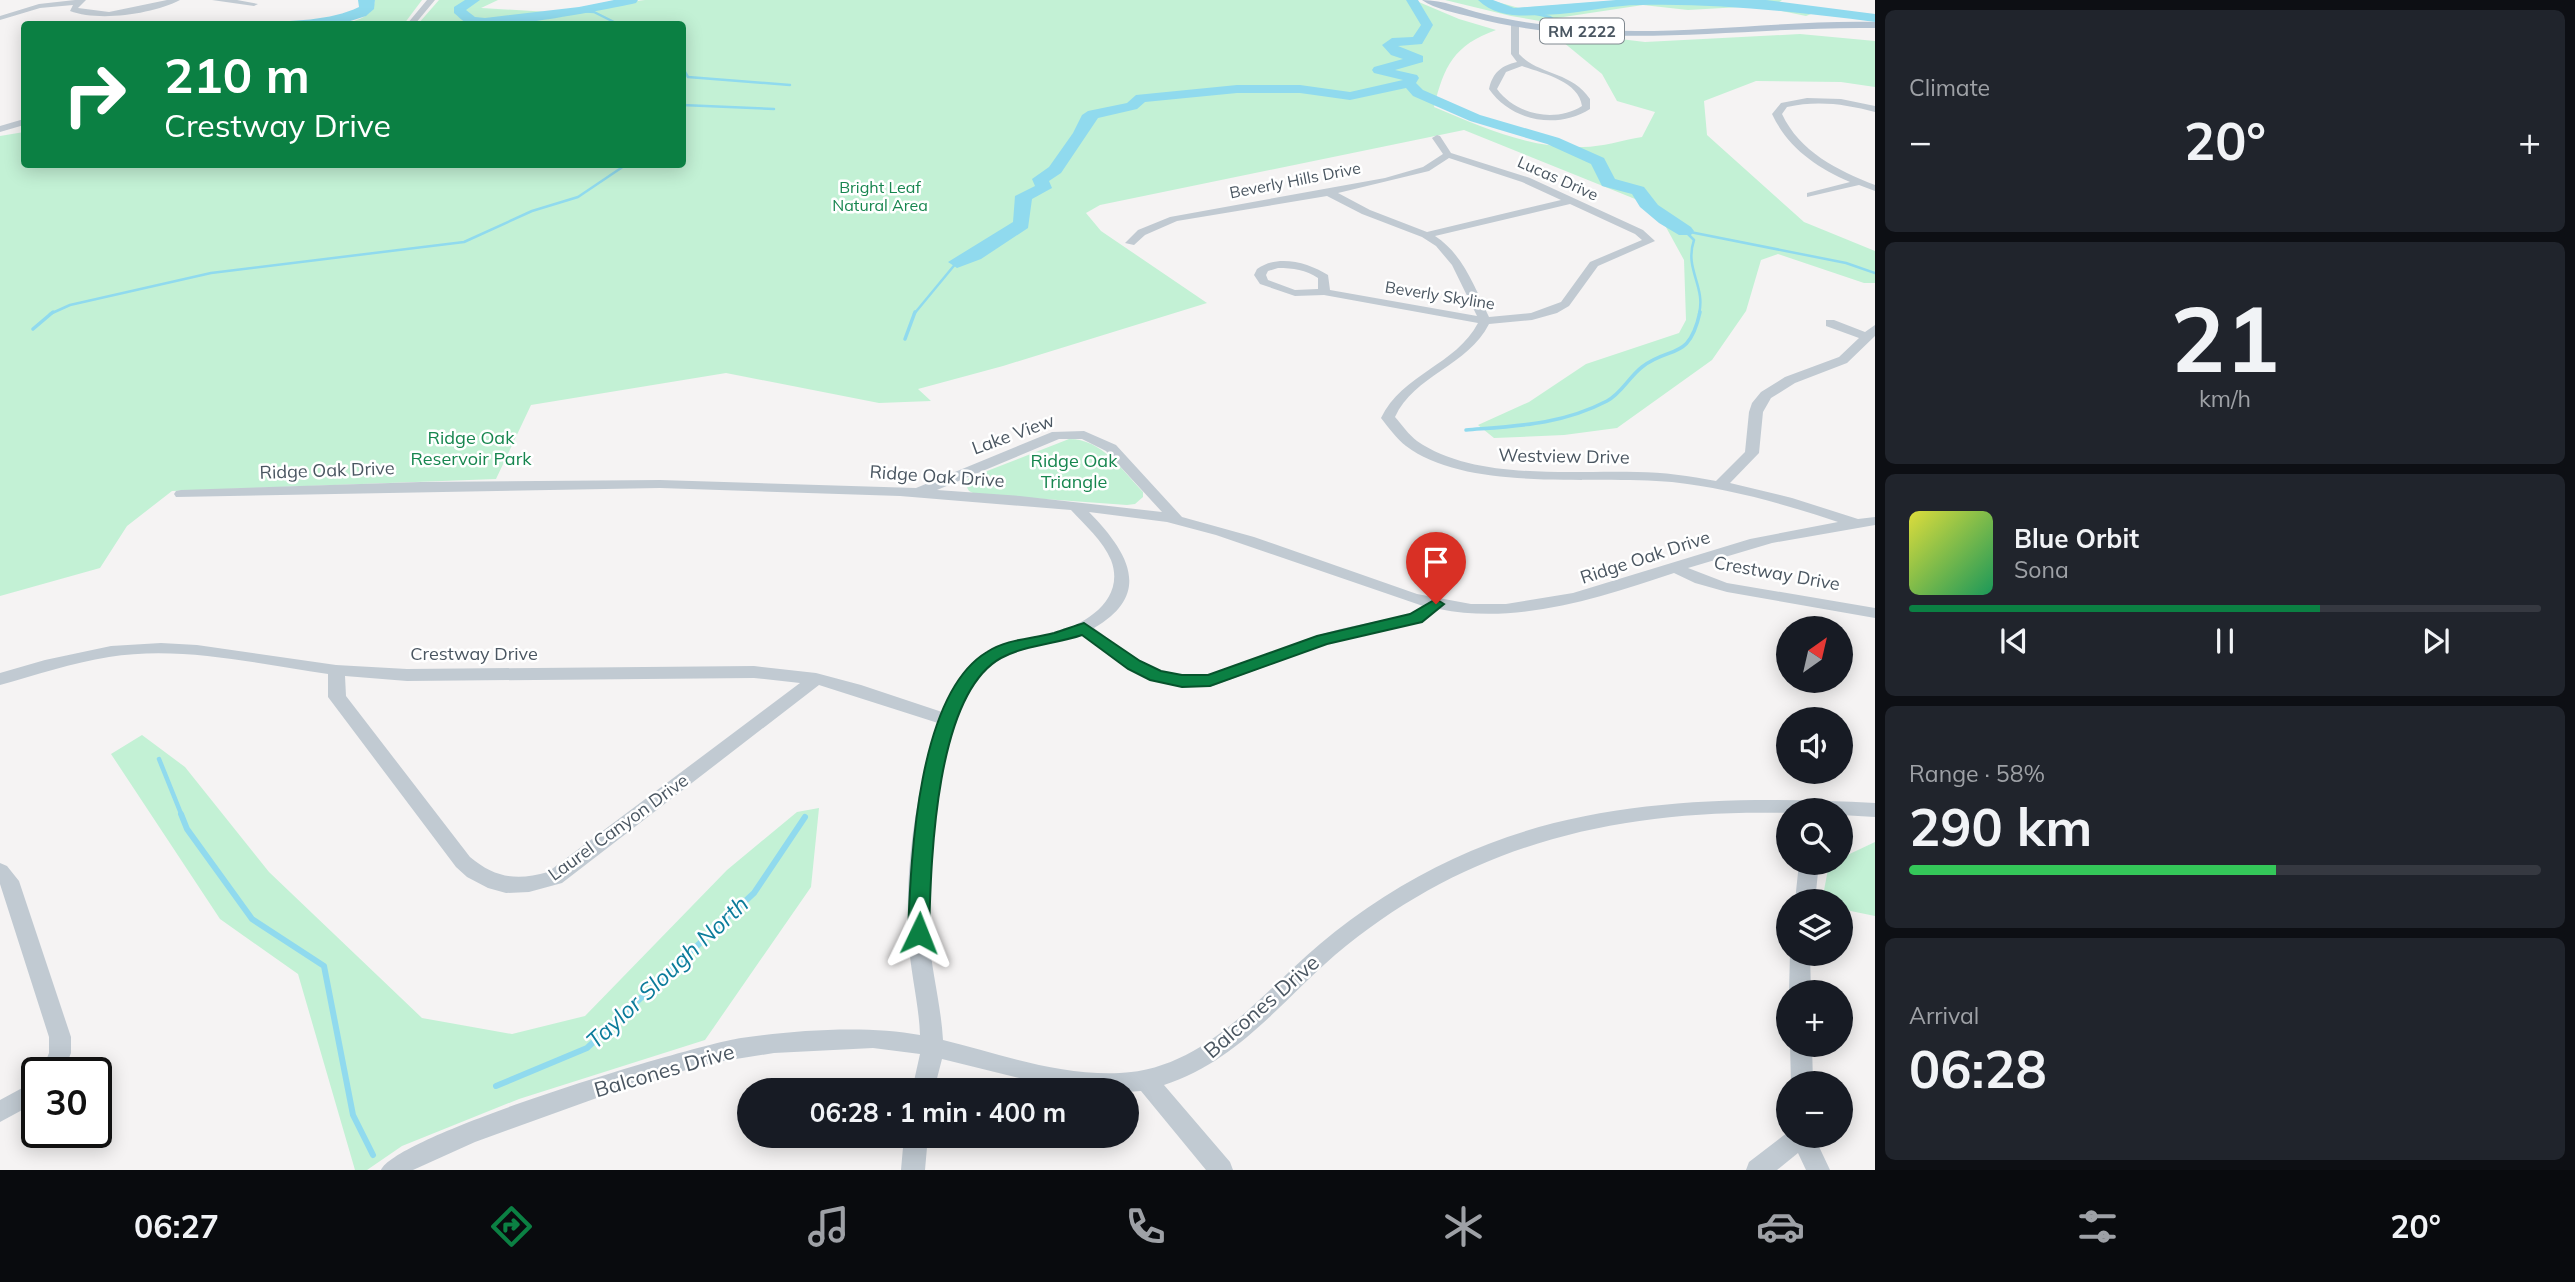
<!DOCTYPE html>
<meta charset="utf-8">
<style>
:root{--surface:#171b24;--page:#20242c;--text:#f1f3f6;--muted:#9ea1a6;--line:#363941;--accent:#0b8043}
body{margin:0;font-family:Mulish,sans-serif;background:var(--page);color:var(--text);height:100vh;display:flex;flex-direction:column;font-size:26px;white-space:nowrap}
*{box-sizing:border-box;margin:0}
p{font-size:23px;color:var(--muted)}
.icon{flex:none;width:38px;height:38px;fill:none;stroke:currentColor;stroke-width:2;stroke-linecap:round;stroke-linejoin:round}
.map{position:relative;flex:1;overflow:hidden}
.side{display:flex;flex-direction:column;gap:10px;padding:10px;background:#0d0f14;width:700px}
.side>*{flex:none}
.guide{position:absolute;left:21px;top:21px;width:665px;height:147px;border-radius:7px;box-shadow:0 4px 18px #0003;background:#0b8043;color:#fff;overflow:hidden}
.needle{width:46px;rotate:34deg}
.buttons{position:absolute;left:1776px;top:616px;display:grid;gap:14px}
.buttons a{display:grid;place-items:center;width:77px;height:77px;border-radius:50%;background:var(--surface);box-shadow:0 4px 18px #0003;font-size:35px}
.speed{position:absolute;left:21px;top:1057px;display:flex;gap:14px;font-size:35px;font-weight:700;text-align:center}
.speed>*{display:grid;place-content:center;width:91px;height:91px;border-radius:50%;background:var(--surface);box-shadow:0 4px 18px #0003;line-height:1}
.speed .limit{border:4px solid #111;border-radius:10px;background:#fff;color:#111}
.pin{position:absolute;display:grid;place-items:center;width:60px;height:60px;color:#fff;margin:-72px -30px;border-radius:50% 50% 50% 0;rotate:-45deg;box-shadow:0 0 7px #0007}
.pin .icon{rotate:45deg}
.me{position:absolute;width:77px;margin:-38px;rotate:2deg;stroke-linejoin:round;filter:drop-shadow(0 0 5px #0008)}
.turn{display:flex;align-items:center;gap:24px;height:147px;padding:0 28px;font-size:32px}
.turn .icon{width:91px;height:91px;stroke-width:2.5}
.turn b{display:block;font-size:49px;line-height:60px}
.big{font-size:52px;font-weight:700;line-height:1.1}
.side .tile{flex:1;display:flex;flex-direction:column;justify-content:center;gap:10px;min-width:0;padding:0 24px;border-radius:10px;background:var(--page)}
.side .dial{align-items:center;gap:0}
.dial b{font-size:91px;line-height:1}
.song{display:flex;align-items:center;gap:21px}
.cover{width:84px;height:84px;border-radius:10px;background:linear-gradient(135deg,hsl(60 70% 55%),hsl(150 70% 35%))}
.played{height:7px;border-radius:4px;background:linear-gradient(90deg,var(--accent) 65%,var(--line) 65%)}
.keys{display:flex;justify-content:space-around;direction:ltr}
.heat{display:flex;justify-content:space-between;align-items:center;font-size:38px;direction:ltr}
.charge{height:10px;border-radius:5px;background:linear-gradient(90deg,#34c759 58%,var(--line) 0)}
.trip{position:absolute;left:737px;top:1078px;width:402px;height:70px;border-radius:35px;background:var(--surface);box-shadow:0 4px 18px #0003;font-weight:700;line-height:70px;text-align:center}
.tab-bar{display:flex;height:112px;justify-content:space-around;align-items:center;background:#090b0e;color:var(--muted)}
.tab-bar .icon{width:49px;height:49px}
.tab-bar .selected{color:var(--accent)}
.tab-bar b{font-size:32px;color:var(--text)}
main{display:flex;flex:1;min-height:0}
.map>svg:first-child{display:block}
</style>
<main>
<div class="map">
<svg width="1875" height="1170" viewBox="0 0 1875 1170">
<rect width="100%" height="100%" fill="#f5f3f3"/>
<!-- green -->
<path fill="#c3f1d5" d="M375 0H422L404 24H341C357 21 373 17 375 0Z
M439 0H498L481 8 549 12 645 0H1414L1459 19 1496 30C1454 45 1444 66 1434 107 1482 127 1530 149 1583 147 1602 147 1623 140 1642 137L1655 112 1617 101 1602 74 1563 42 1570 33 1645 42 1800 34 1875 41V87L1841 82 1756 81 1704 101 1707 135 1804 222 1875 251V283H1864L1778 254 1761 260 1746 311 1712 360 1617 428 1564 435 1494 438 1478 425 1529 402 1586 364 1679 333 1686 320 1684 260 1655 207 1464 130 1100 205 1086 213 1101 231 1207 303 1003 366 918 389 931 401 879 403 726 373 531 405 496 479 172 491 127 526 100 568 0 596V136L24 132V164H682V24H418Z
M1445 0H1490L1519 8 1625 0H1782L1778 3 1821 10 1806 16 1758 6 1688 10 1643 5 1557 18 1569 26 1511 16Z
M1069 439C1102 439 1121 469 1143 492V497L1135 504 1127 505 975 494 969 491 965 484 969 478Z
M142 735 185 767 269 872 422 1018 512 1034 585 1016 727 870 797 812 819 808 811 887 705 1040 519 1099 402 1146 367 1170H355L298 974 220 919 111 754Z
M1875 842V916L1841 909V901H1822L1829 864 1841 863V858Z"/>
<!-- water -->
<path fill="#90daee" d="M358 0H375L374 9 366 16 341 24H180C235 17 311 30 359 7Z"/>
<g fill="none" stroke-linecap="round" stroke-linejoin="round">
<!-- stream-far3 -->
<path stroke="#90daee" stroke-width="2.5" d="M579 11 594 12 618 24
M1527 12 1550 17 1560 24
M682 67 688 77 790 85
M682 105 774 109
M1685 231 1846 263 1875 273
M1685 231 1694 240C1684 269 1706 286 1699 314
M50 314 70 305 211 273 464 242 532 211 578 197 627 164
M914 314 957 262"/>
<!-- stream-far2 -->
<path stroke="#90daee" stroke-width="3.5" d="M33 329 53 312
M905 339 915 312
M1466 430C1516 426 1561 425 1607 401 1621 394 1629 377 1642 367 1670 345 1689 362 1700 312"/>
<!-- stream-far1 -->
<path stroke="#90daee" stroke-width="4.5" d="M159 759 182 816"/>
<!-- stream -->
<path stroke="#90daee" stroke-width="6" d="M181 814 187 829 252 919 324 966 353 1115 373 1155
M496 1086 587 1048 754 893 805 817"/>
<!-- river -->
<path fill="#90daee" fill-rule="evenodd" d="M465 0H480L466 10 475 17 485 18 579 7 614 0H638L636 3C609 9 489 33 467 23 462 21 458 16 454 13V7Z
M1406 0H1418L1433 25 1422 44 1398 46 1423 56V62L1395 70 1417 75 1419 78 1416 83 1423 90 1480 115 1559 138 1604 158 1615 179 1644 187 1658 205 1691 227 1694 231 1691 235H1679L1659 223 1640 207 1632 194 1602 186 1591 164 1547 144 1470 121 1413 96 1406 88 1350 100 1300 93H1237L1145 102 1137 109 1098 118 1061 173 1049 181 1052 188 1032 199 1028 228 981 259 957 268 948 262 1013 222 1015 196 1035 186 1032 179 1049 167 1073 133 1082 115 1088 111 1127 103 1136 95 1237 85H1300L1350 92 1403 80 1374 73 1372 70 1374 67 1403 59 1391 55 1382 45 1392 38 1413 37 1421 25Z
M1478 0H1493L1514 8 1616 0H1766L1875 14V22C1796 12 1719 3 1640 5 1613 5 1586 12 1560 14 1532 15 1499 21 1478 0Z"/>
<!-- minor -->
<path fill="#c1cad2" fill-rule="evenodd" d="M75 0H86L78 8 109 12 167 0H180C153 14 99 22 70 11L73 5 40 8 0 20V16L39 4Z
M212 0H237L258 4 254 6Z
M427 0H435L415 24H407Z
M1515 21 1519 23V54C1538 75 1571 71 1590 99V109C1557 130 1511 121 1489 89 1493 72 1501 66 1517 62L1511 54V23ZM1522 66C1542 73 1579 81 1582 106 1555 123 1516 115 1497 89L1506 72Z
M1807 98 1841 99 1875 106V112C1846 104 1817 100 1787 107L1782 114C1800 152 1837 170 1875 185V191L1859 185 1807 197V193L1850 182C1816 167 1788 148 1772 114L1781 103Z
M24 119V125L0 132V126Z
M1437 135 1440 136 1451 153 1530 178 1643 230 1655 241 1598 266 1569 306 1557 313 1532 320 1489 324C1468 366 1414 375 1395 417 1402 425 1409 435 1417 441 1475 481 1569 470 1637 472 1663 472 1690 476 1716 481L1745 452 1749 412 1752 403 1761 392 1785 377 1839 357 1859 338 1826 326V320H1834L1865 332 1875 325V336L1847 363 1795 383 1771 398 1763 412 1759 453 1730 483 1792 498 1858 519 1875 517V525L1772 543 1688 568 1727 583 1875 608V618L1727 592 1695 583 1674 573C1599 598 1518 625 1439 609L1422 622 1328 643 1210 687H1182L1151 680 1128 669 1082 634C1052 647 1017 645 991 665 935 708 926 867 929 934 931 970 941 1004 943 1040 1000 1054 1060 1076 1120 1073 1206 1069 1259 995 1320 944 1360 910 1406 881 1453 859 1583 797 1735 796 1875 803V817L1841 815V810H1788V813C1618 809 1468 843 1335 955 1280 1003 1236 1062 1164 1085L1230 1162 1233 1170H1206L1141 1091 1127 1092V1090H1077L1056 1087 942 1059 934 1090H912L920 1054 873 1048 774 1053 711 1063 630 1086 475 1142 413 1170H381C397 1134 690 1046 741 1038 795 1030 867 1025 920 1035 919 1005 911 975 909 945 904 871 915 793 938 723L819 685 562 883 529 892 506 893 488 888 467 877 456 867 331 701 328 697V674C257 664 181 645 109 657 72 663 36 675 0 685V673L45 660 111 646 161 643 197 645 336 665 407 669 754 666 816 673 861 685 942 712C952 689 963 666 986 653 1006 640 1030 639 1053 633 1086 625 1126 599 1111 560 1103 541 1085 525 1071 510L900 496 660 488 176 497 174 494 176 491 181 490 421 482 660 480 916 488 1052 432 1084 431 1116 445 1182 517 1254 537 1417 594 1471 604H1506L1573 593 1750 539 1838 522C1784 504 1728 488 1672 482 1597 475 1468 493 1406 446 1397 439 1388 427 1381 418 1402 374 1456 365 1478 323L1324 295 1295 296 1260 284 1254 275 1257 269C1277 254 1308 262 1328 275L1330 290 1477 316 1452 265 1436 246 1422 237 1362 214 1327 196 1177 221 1145 235 1134 245 1125 243 1138 230 1170 217 1385 178 1423 167 1443 154 1432 138ZM1449 158 1522 182 1561 200 1427 232 1370 210 1338 193 1429 171ZM1570 204 1635 234 1642 240 1590 262 1561 302 1531 313 1489 317C1475 288 1463 254 1435 236ZM1278 268C1293 268 1306 270 1318 278V289L1295 290 1268 280 1266 275 1268 271ZM1059 439H1082L1106 451 1162 512 1020 496 937 490ZM1089 512 1167 522 1216 535 1423 606 1411 614C1380 621 1347 626 1316 636 1268 651 1214 688 1162 671 1137 664 1115 643 1094 628 1155 593 1126 550 1089 512ZM345 676 407 681 754 678 800 683 548 872C517 881 495 878 470 857L346 696Z
M0 863 7 866 19 881 71 1037V1053L63 1073H41L49 1053V1037L0 884Z
M1799 863H1819L1815 901H1795Z
M1790 954H1810L1811 992H1789Z
M1790 1045H1812L1813 1083H1791Z
M37 1080V1102L0 1122V1100Z
M1788 1132V1136H1814L1830 1170H1806L1798 1153 1777 1170H1746L1749 1162Z
M904 1136H928L925 1170H901Z"/>
<!-- major -->
<path fill="#b3c2d1" fill-rule="evenodd" d="M1422 0C1444 0 1463 9 1484 14 1521 23 1559 27 1596 30 1689 35 1782 20 1875 22V28C1740 26 1605 53 1472 17 1456 13 1435 9 1422 0Z"/>
</g>
<!-- route -->
<path fill="#0b8043" stroke="#07532c" stroke-width="2" d="M1436 599 1444 604 1422 622 1327 644 1210 686 1182 687 1150 680 1128 669 1082 635C1056 644 1025 645 1001 658 934 695 931 865 929 933L926 939 919 942 911 939 908 933C911 859 917 694 987 652 1007 639 1031 639 1054 633 1064 630 1074 626 1084 623L1140 661 1161 671 1182 675H1208L1317 636 1410 614Z"/>
<g text-anchor="middle" dominant-baseline="central" stroke-width="5" stroke-linejoin="round" paint-order="stroke">
<!-- shield labels -->
<rect fill="#fff" stroke="#808990" stroke-width="2" x="1540" y="18.5" width="84" height="25" rx="5"/>
<g font-size="16" font-weight="bold" fill="#4a5661">
<text x="1582" y="31">RM 2222</text>
</g>
<!-- far-street labels -->
<g font-size="16" fill="#4a5661" stroke="#fff">
<text transform="translate(1558 178) rotate(24)">Lucas Drive</text>
<text transform="translate(1295 180) rotate(-11)">Beverly Hills Drive</text>
<text transform="translate(1440 295) rotate(9)">Beverly Skyline</text>
</g>
<!-- far-park labels -->
<g font-size="16" fill="#17864f" stroke="#fff">
<text x="880" y="187">Bright Leaf<tspan x="880" dy="18">Natural Area</tspan></text>
</g>
<!-- street labels -->
<g font-size="18" fill="#4a5661" stroke="#fff">
<text transform="translate(1013 434) rotate(-20)">Lake View</text>
<text transform="translate(1564 456) rotate(1)">Westview Drive</text>
<text transform="translate(327 470) rotate(-2)">Ridge Oak Drive</text>
<text transform="translate(937 476) rotate(4)">Ridge Oak Drive</text>
<text transform="translate(1645 557) rotate(-18)">Ridge Oak Drive</text>
<text transform="translate(1777 573) rotate(10)">Crestway Drive</text>
<text x="474" y="653">Crestway Drive</text>
<text transform="translate(618 827) rotate(-36)">Laurel Canyon Drive</text>
</g>
<!-- park labels -->
<g font-size="18" fill="#17864f" stroke="#fff">
<text x="471" y="437">Ridge Oak<tspan x="471" dy="21">Reservoir Park</tspan></text>
<text x="1074" y="460">Ridge Oak<tspan x="1074" dy="21">Triangle</tspan></text>
</g>
<!-- near-street labels -->
<g font-size="21" fill="#4a5661" stroke="#fff">
<text transform="translate(1261 1006) rotate(-41)">Balcones Drive</text>
<text transform="translate(664 1070) rotate(-16)">Balcones Drive</text>
</g>
<!-- near-water labels -->
<g font-size="23" font-style="italic" fill="#0c7c9b" stroke="#fff">
<text transform="translate(667 972) rotate(-43)">Taylor Slough North</text>
</g>
</g>
</svg>
<div class="buttons">
<a><svg class="needle" viewBox="-14 -14 28 28"><path d="M0-13l5 13h-10z" fill="#e53935"/><path d="M0 13l5-13h-10z" fill="#9ea1a6"/></svg></a>
<a><svg class="icon" aria-label="sound" viewBox="0 0 24 24"><path d="M4 9h4l5-4v14l-5-4H4zM17 9q2 3 0 6"/></svg></a>
<a><svg class="icon" aria-label="search" viewBox="0 0 24 24"><circle cx="10" cy="10" r="6"/><path d="M15 15l6 6"/></svg></a>
<a><svg class="icon" aria-label="layers" viewBox="0 0 24 24"><path d="M12 4l9 5-9 5-9-5zM3 14l9 5 9-5"/></svg></a>
<a>+</a>
<a>−</a>
</div>
<div class="speed"><div class="limit">30</div></div>
<div class="pin" style="left:1436px;top:604px;background:#d93025"><svg class="icon" aria-label="arrive" viewBox="0 0 24 24"><path d="M6 21V4h12l-3 4 3 4H6"/></svg></div>
<svg class="me" style="left:919px;top:933px" viewBox="-20 -20 40 40"><path d="M0-17L14 15 0 8-14 15z" fill="#0b8043" stroke="#fff" stroke-width="4"/></svg>
<div class="trip">06:28 · 1 min · 400 m</div>
<div class="guide">
<div class="turn"><svg class="icon" aria-label="right" viewBox="0 0 24 24"><path d="M7 20v-9h11M14 6l5 5-5 5"/></svg><div><b>210 m</b>Crestway Drive</div></div>
</div>
</div>
<section class="side">
<div class="tile"><p>Climate</p>
<div class="heat"><a>−</a><b class="big">20°</b><a>+</a></div>
</div>
<div class="tile dial"><b>21</b><p>km/h</p></div>
<div class="tile">
<div class="song"><i class="cover"></i><div><b>Blue Orbit</b><p>Sona</p></div></div>
<div class="played"></div>
<div class="keys"><svg class="icon" aria-label="previous" viewBox="0 0 24 24"><path d="M18 5L8 12l10 7zM5 5v14"/></svg><svg class="icon" aria-label="pause" viewBox="0 0 24 24"><path d="M8 5v14M16 5v14"/></svg><svg class="icon" aria-label="next" viewBox="0 0 24 24"><path d="M6 5l10 7-10 7zM19 5v14"/></svg></div>
</div>
<div class="tile"><p>Range · 58%</p><b class="big">290 km</b><div class="charge"></div></div>
<div class="tile"><p>Arrival</p><b class="big">06:28</b></div>
</section>
</main>
<nav class="tab-bar">
<b>06:27</b>
<svg class="icon selected" aria-label="directions" viewBox="0 0 24 24"><path d="M12 3l9 9-9 9-9-9zM9 14v-3h6M13 9l2 2-2 2"/></svg>
<svg class="icon" aria-label="music" viewBox="0 0 24 24"><path d="M9 18V5l10-2v13"/><circle cx="6" cy="18" r="3"/><circle cx="16" cy="16" r="3"/></svg>
<svg class="icon" aria-label="phone" viewBox="0 0 24 24"><path d="M5 4h4l2 5-3 2q2 4 5 5l2-3 5 2v4C11 20 4 13 5 4z"/></svg>
<svg class="icon" aria-label="climate" viewBox="0 0 24 24"><path d="M12 3v18M4 7l16 10M4 17L20 7"/></svg>
<svg class="icon" aria-label="car" viewBox="0 0 24 24"><path d="M5 17H2v-5l4-1 3-4h7l3 4 3 1v5h-3M9 17h6M6 11h13"/><circle cx="7" cy="17" r="2"/><circle cx="17" cy="17" r="2"/></svg>
<svg class="icon" aria-label="filters" viewBox="0 0 24 24"><path d="M4 7h16M4 17h16"/><circle cx="9" cy="7" r="2"/><circle cx="15" cy="17" r="2"/></svg>
<b>20°</b>
</nav>
